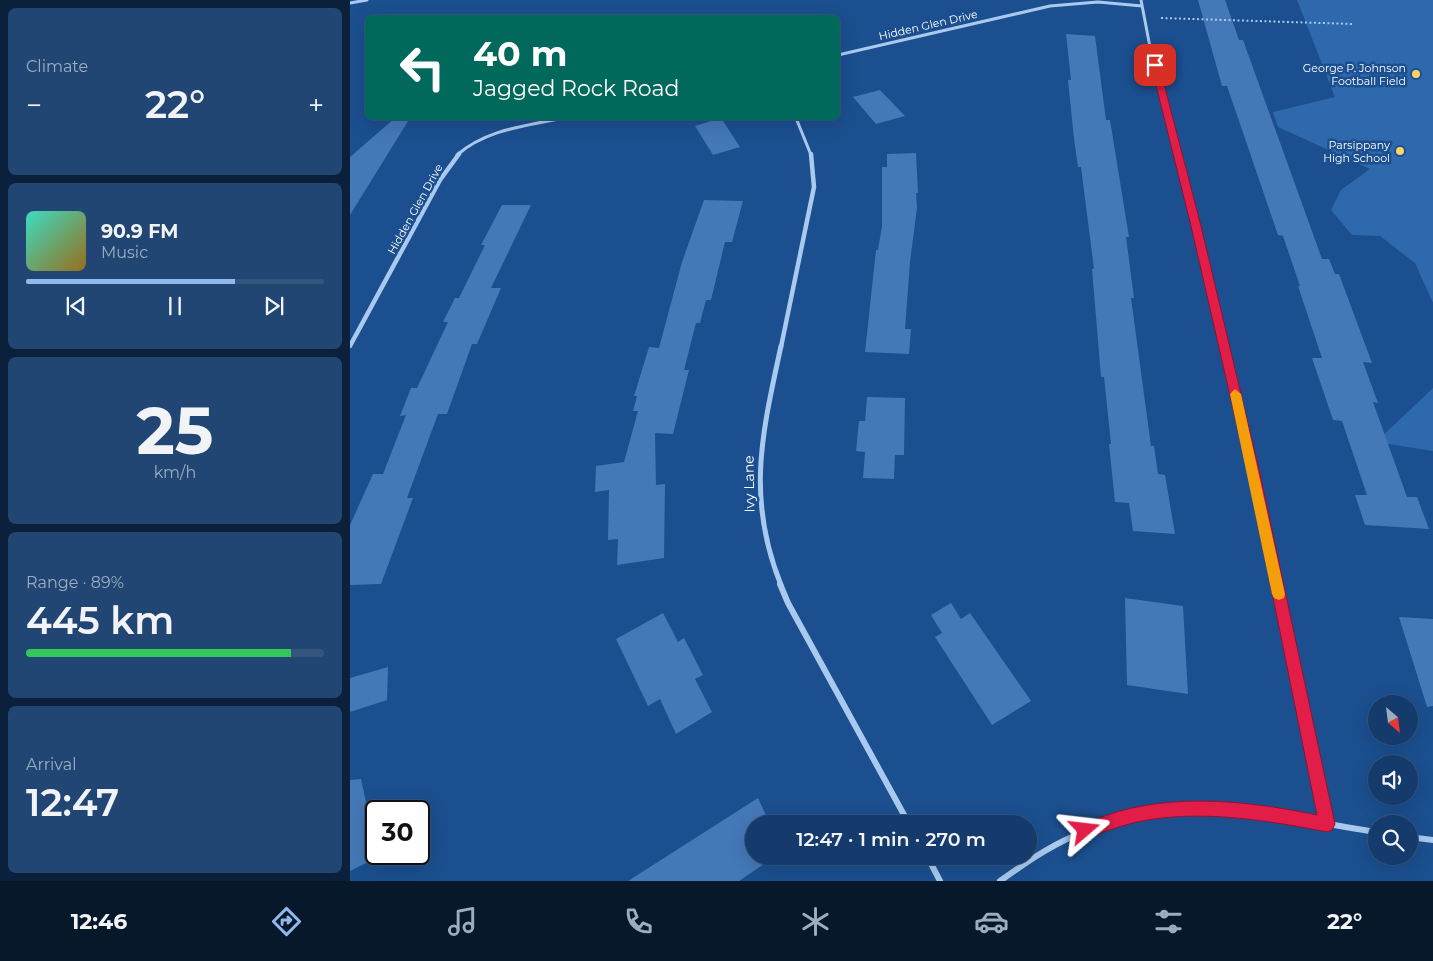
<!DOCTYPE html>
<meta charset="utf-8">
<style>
:root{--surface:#143b6b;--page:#214673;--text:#f1f3f6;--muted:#9dadc1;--line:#33557e;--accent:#90b9f0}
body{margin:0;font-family:Montserrat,sans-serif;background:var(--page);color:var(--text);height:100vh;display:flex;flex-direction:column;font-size:19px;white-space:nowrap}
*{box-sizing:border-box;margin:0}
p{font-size:16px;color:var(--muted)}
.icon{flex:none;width:28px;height:28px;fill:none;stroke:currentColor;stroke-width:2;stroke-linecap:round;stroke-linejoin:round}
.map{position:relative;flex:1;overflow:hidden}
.panel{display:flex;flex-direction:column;gap:8px;padding:8px;background:#0b203b;width:350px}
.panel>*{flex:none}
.top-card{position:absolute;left:15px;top:15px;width:475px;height:105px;border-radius:8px;box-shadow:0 5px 20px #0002,0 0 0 1px var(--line);background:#00695c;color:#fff;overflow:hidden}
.needle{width:32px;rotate:152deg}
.tools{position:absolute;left:1018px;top:695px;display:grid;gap:10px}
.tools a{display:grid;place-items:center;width:50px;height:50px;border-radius:50%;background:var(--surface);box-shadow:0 5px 20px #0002,0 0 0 1px var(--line);font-size:25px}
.speed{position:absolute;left:15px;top:800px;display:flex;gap:10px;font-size:25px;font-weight:700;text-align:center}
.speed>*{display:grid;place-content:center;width:65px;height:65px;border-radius:50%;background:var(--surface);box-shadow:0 5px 20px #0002,0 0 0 1px var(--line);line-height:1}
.speed .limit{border:2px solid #111;border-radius:8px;background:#fff;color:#111}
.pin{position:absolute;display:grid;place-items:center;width:42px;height:42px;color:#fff;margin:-21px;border-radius:10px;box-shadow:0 2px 8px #0006}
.me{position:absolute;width:55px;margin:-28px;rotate:73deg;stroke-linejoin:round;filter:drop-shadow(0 0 4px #0008)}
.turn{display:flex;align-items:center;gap:18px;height:105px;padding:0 25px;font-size:22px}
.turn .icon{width:65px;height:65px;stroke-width:2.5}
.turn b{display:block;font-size:35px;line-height:42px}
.big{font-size:38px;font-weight:600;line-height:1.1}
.panel .card{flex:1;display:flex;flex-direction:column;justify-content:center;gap:8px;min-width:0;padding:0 18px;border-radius:8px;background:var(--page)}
.panel .dial{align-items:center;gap:0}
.dial b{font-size:65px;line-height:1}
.song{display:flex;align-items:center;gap:15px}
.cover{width:60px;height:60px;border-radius:8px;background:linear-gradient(135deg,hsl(170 70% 55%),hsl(40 70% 35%))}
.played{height:5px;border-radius:2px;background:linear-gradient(90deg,var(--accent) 70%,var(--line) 70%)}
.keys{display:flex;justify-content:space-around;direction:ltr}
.heat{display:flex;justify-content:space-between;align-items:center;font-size:28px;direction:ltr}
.charge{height:8px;border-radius:4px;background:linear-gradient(90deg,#34c759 89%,var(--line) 0)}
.trip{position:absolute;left:395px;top:815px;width:292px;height:50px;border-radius:25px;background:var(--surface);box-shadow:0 5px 20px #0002,0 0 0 1px var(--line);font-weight:600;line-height:50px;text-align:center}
.menu{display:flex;height:80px;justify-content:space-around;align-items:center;background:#08182b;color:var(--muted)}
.menu .icon{width:35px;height:35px}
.menu .current{color:var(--accent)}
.menu b{font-size:22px;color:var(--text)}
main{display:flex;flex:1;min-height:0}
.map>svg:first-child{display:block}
</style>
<main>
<section class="panel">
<div class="card"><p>Climate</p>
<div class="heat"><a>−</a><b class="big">22°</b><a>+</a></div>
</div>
<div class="card">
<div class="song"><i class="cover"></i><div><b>90.9 FM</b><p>Music</p></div></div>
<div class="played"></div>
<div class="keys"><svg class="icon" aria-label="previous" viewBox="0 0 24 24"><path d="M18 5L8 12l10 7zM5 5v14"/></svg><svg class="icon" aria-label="pause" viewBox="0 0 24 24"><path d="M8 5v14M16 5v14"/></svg><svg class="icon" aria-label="next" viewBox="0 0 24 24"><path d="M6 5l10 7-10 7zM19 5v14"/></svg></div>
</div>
<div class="card dial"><b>25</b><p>km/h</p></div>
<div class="card"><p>Range · 89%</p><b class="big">445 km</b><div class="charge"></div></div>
<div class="card"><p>Arrival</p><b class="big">12:47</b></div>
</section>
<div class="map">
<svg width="1083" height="881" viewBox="0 0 1083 881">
<rect width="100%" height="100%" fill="#1b4f8f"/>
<!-- green -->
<path fill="#2e69ad" d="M947 0H1083V303L1065 263 1030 236 1002 235 981 210 991 190 1020 169 928 127 923 112 985 97Z
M1083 388V451L1026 442Z"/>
<!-- building -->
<path fill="#4478b7" d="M848 0H875L889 40H893L972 259H979L985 274H989L1022 363 1013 362 1028 403 1023 402 1057 497H1067L1079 529 1015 525 1005 495H1017L992 421 983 420 962 358H972L948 286H950L933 236 928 235 877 86H872Z
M716 34 745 36 756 120H760L779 237H776L784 298H781L801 446H804L808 474 815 475 825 534 783 531 779 503 765 502 759 444H761L754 377H751L742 269H744L731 167H728L724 139 718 80H721Z
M530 90 555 116 526 124 503 97Z
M45 118H60L0 215V157Z
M371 118 390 147 363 155 345 126Z
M566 153 568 193H566L567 208 560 262 555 329H561L559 354 515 352 526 250H528L532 226V167H537V154Z
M354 200 393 201 382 242H375L361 300H356L350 323H346L334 370H339L323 434 305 433 306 485 315 484 314 558 267 565 268 539 258 540 259 490 245 492 246 466 274 462 288 411H283L287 396H284L299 347 309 348 332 262Z
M152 205H181L141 288H151L127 344H122L97 414H88L57 498H63L31 584 0 585V525L23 474H33L56 415 50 416 61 388H67L98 322H93L105 298H109L135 245H131Z
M517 397 555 398 554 455H545L544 479 513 478 515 452 506 451 509 421H515Z
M775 598 833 606 838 694 777 685Z
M601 603 611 619 620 613 681 701 642 725 585 637 592 633 581 615Z
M313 613 328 642 334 638 353 675 345 679 362 712 326 734 310 699 298 706 266 639Z
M1049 617 1083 619V706L1077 707Z
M38 667 37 700 0 712V678Z
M11 779 28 857 0 871V780Z
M408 798 420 824H404V856H426L389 881H278Z"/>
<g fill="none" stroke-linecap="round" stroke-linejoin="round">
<!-- path -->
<path stroke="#a9c9ee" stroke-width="2" stroke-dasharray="2 2.5" stroke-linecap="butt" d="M811 18 1003 24"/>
<!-- minor-far3 -->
<path stroke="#a9c9ee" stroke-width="3" d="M791 0 800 47 828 155
M0 3 17 0
M488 55 700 6 748 2 792 6
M446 118 461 155
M107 155C137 129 176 126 213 118"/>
<!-- minor-far2 -->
<path stroke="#a9c9ee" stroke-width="4.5" d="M827 154 874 347
M0 346 90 180 109 154
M431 347 464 187 461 154"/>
<!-- minor-far1 -->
<path stroke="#a9c9ee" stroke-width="5" d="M431 346C412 434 396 498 431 585
M874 346 927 585"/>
<!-- minor -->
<path stroke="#a9c9ee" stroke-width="6" d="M430 584 438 603 559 824
M927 584 977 824
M1059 837 1083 840
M577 856 590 881
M650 881C674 864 698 847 724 836 821 792 926 816 1026 832"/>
</g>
<!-- route -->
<path fill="#e11d48" stroke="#92132f" d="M805 63 809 65 851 226 910 474 985 824 982 830 977 832C916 820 848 809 787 822 769 826 752 833 735 838L730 836 728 830 730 825 735 823C752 817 770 810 787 807 846 795 910 803 967 815L898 474 841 226 801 65Z"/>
<!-- slow -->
<path fill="#f59e0b" d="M885 389 891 394 935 594 934 598 929 600 924 598 922 594 880 394Z"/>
<!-- markers -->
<g fill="#ffd166" stroke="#1b4f8f" stroke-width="2">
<circle cx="1066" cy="74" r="5"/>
<circle cx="1050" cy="151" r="5"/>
</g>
<g text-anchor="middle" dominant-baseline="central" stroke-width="5" stroke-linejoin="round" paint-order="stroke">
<!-- far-street labels -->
<g font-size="11" fill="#fff" stroke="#1b4f8f">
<text transform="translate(578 25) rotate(-13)">Hidden Glen Drive</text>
<text transform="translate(65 209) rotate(-61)">Hidden Glen Drive</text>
</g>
<!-- far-poi labels -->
<g font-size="11" fill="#fff" stroke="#1b4f8f" text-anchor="end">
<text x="1056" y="68">George P. Johnson<tspan x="1056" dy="13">Football Field</tspan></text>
<text x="1040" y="145">Parsippany<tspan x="1040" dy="13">High School</tspan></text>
</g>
<!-- street labels -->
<g font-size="14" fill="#fff" stroke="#1b4f8f">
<text transform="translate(399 484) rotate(-91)">Ivy Lane</text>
</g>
</g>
</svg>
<div class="tools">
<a><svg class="needle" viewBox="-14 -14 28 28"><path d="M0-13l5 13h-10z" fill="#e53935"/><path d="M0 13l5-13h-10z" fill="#9dadc1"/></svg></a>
<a><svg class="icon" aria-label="sound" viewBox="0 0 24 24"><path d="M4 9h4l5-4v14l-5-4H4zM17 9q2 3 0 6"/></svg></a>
<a><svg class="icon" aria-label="search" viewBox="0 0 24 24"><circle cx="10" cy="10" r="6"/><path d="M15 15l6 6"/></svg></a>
</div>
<div class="speed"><div class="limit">30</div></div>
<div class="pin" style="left:805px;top:65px;background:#d93025"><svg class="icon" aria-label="arrive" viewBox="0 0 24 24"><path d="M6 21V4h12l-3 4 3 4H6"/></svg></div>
<svg class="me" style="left:735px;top:830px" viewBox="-20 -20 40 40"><path d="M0-17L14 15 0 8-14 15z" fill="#e11d48" stroke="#fff" stroke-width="4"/></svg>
<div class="trip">12:47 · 1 min · 270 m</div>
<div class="top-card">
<div class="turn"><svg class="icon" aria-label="left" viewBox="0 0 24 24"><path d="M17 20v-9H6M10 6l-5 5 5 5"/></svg><div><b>40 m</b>Jagged Rock Road</div></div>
</div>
</div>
</main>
<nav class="menu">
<b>12:46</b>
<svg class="icon current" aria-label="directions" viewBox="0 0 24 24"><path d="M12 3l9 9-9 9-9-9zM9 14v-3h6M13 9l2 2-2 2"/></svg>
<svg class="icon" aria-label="music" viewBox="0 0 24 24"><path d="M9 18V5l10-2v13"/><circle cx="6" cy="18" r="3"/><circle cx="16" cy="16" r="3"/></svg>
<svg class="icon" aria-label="phone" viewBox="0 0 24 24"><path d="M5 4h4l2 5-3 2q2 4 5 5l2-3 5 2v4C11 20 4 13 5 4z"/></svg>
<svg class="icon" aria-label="climate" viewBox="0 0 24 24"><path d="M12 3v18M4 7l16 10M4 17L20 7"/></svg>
<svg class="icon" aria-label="car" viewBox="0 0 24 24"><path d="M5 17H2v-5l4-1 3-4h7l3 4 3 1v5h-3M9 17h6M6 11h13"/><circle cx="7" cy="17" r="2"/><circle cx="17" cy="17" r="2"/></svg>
<svg class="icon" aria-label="filters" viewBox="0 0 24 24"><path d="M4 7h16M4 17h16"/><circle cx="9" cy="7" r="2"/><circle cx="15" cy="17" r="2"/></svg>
<b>22°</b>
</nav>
